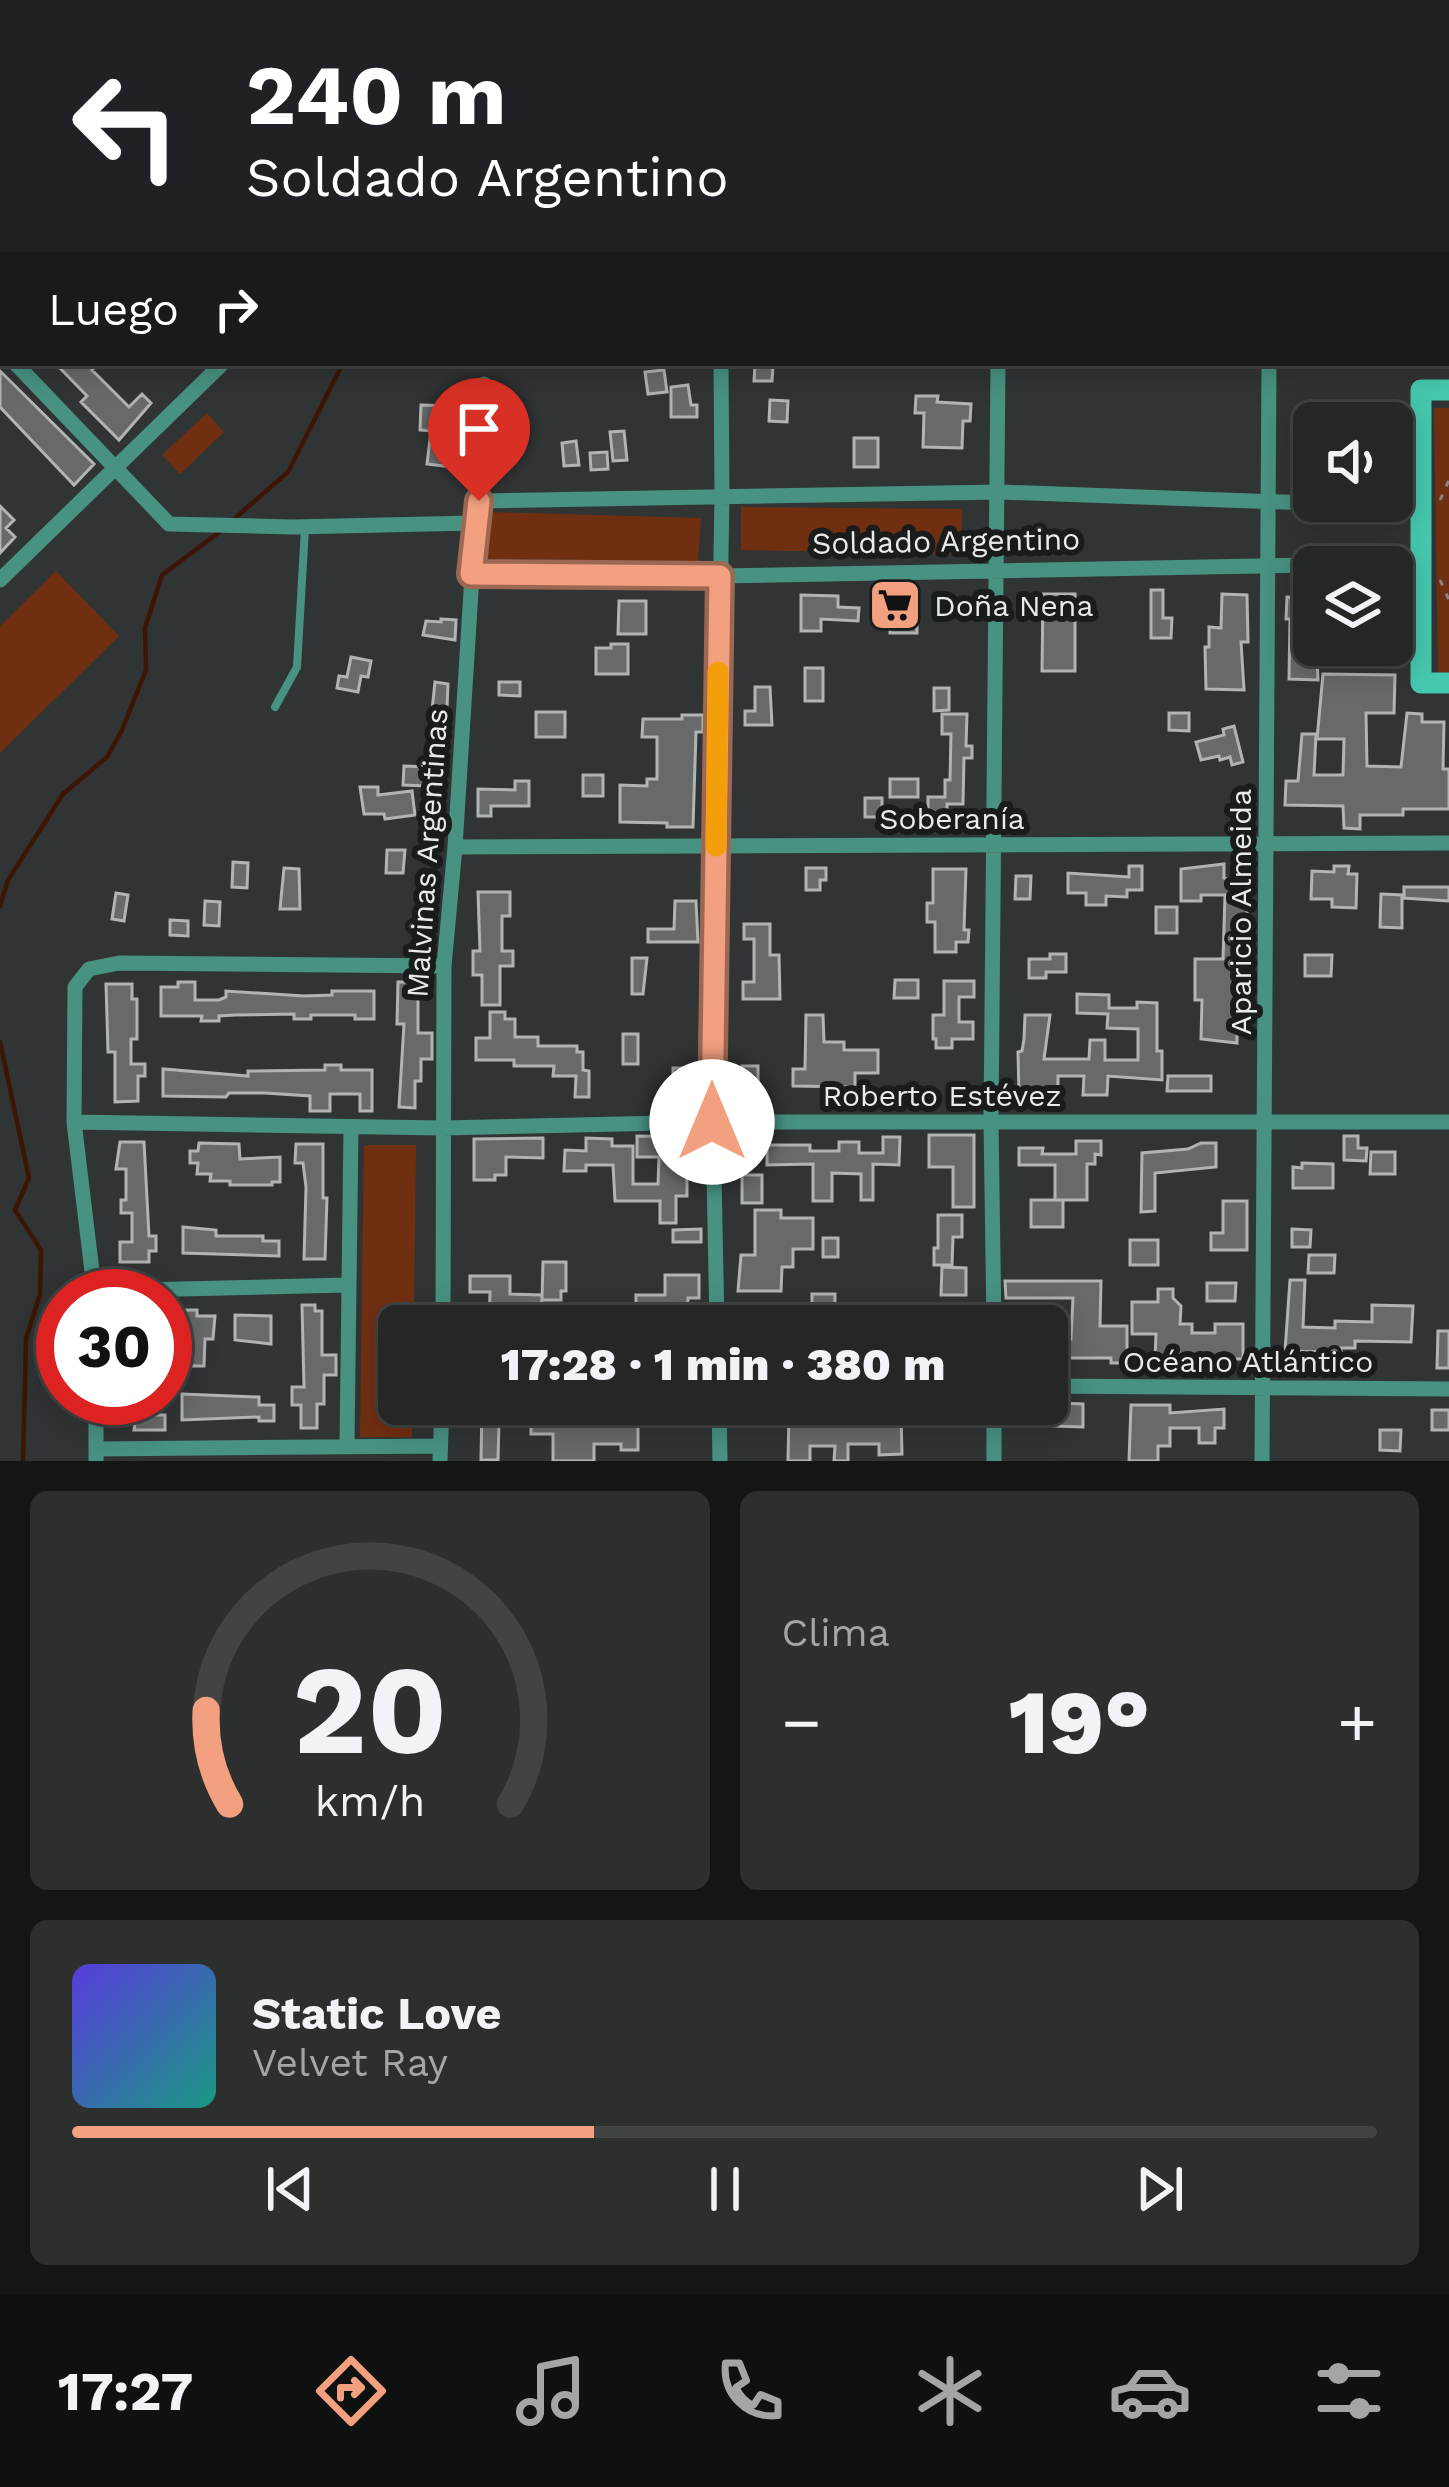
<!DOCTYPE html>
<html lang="es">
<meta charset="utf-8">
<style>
:root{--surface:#252727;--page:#2d2f2f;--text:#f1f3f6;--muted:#a3a5a7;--line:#424444;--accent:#f2a07f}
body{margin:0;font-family:"Work Sans",sans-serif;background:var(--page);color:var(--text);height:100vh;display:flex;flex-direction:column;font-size:45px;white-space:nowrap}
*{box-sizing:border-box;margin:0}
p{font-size:39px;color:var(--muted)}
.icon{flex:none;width:66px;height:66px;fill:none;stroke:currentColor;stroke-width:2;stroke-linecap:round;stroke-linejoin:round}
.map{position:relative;height:1461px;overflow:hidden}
.side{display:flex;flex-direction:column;gap:30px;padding:30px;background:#141515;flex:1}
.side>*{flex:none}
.banner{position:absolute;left:0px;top:0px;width:1449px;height:366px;box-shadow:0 6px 30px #0003,0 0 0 3px var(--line);background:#202124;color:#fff;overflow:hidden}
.controls{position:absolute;left:1293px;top:402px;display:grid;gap:24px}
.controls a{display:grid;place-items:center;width:120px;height:120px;border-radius:18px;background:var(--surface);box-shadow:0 6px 30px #0003,0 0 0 3px var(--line);font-size:60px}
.speed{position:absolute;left:36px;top:1269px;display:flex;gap:24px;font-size:60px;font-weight:700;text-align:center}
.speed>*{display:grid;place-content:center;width:156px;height:156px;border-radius:50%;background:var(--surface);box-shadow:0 6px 30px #0003,0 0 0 3px var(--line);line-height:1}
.speed .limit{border:18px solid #d22;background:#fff;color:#111}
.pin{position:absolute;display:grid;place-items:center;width:102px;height:102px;color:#fff;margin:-123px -51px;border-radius:50% 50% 50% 0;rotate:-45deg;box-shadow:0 0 12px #0007}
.pin .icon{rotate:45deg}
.me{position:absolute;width:132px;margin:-66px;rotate:0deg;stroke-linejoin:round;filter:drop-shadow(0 0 9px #0008)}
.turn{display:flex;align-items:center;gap:42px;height:252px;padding:0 48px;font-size:54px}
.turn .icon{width:156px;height:156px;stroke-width:2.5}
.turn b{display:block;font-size:84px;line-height:102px}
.then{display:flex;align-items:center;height:114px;padding:0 48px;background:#0003;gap:24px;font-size:45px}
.big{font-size:90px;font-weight:800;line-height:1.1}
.side .tile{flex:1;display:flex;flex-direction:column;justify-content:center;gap:18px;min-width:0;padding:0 42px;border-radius:18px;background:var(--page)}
.side .dial{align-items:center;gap:0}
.dial svg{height:312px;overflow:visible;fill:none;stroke:var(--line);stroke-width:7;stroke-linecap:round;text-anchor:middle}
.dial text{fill:var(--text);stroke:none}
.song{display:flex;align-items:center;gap:36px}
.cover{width:144px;height:144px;border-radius:18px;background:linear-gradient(135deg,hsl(250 70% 55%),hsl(170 70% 35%))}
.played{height:12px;border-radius:6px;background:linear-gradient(90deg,var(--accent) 40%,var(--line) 40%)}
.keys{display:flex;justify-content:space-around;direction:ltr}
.heat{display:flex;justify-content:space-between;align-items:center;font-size:66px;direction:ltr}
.side .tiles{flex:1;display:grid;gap:30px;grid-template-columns:1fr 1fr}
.tile:last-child{grid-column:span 2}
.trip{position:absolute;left:378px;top:1305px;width:690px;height:120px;border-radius:18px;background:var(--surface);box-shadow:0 6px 30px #0003,0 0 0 3px var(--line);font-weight:800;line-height:120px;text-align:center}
.tabs{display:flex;height:192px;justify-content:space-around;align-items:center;background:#0f1010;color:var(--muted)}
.tabs .icon{width:84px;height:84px}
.tabs .current{color:var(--accent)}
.tabs b{font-size:54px;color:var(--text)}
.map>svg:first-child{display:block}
</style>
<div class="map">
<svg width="1449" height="1461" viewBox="0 0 1449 1461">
<rect width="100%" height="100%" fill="#313434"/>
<!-- green -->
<path fill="#712f11" d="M1434 408H1449V672L1438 673Z
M207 413 224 432 180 474 162 455Z
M741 507 962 509 961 554 741 550Z
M488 512 701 518 698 561 487 559Z
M56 571 119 636 0 753V626Z
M364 1145H416L414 1326H399V1404H413L412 1437H360Z"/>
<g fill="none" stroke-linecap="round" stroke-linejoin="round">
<!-- stream -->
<path stroke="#3d1504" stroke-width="4.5" d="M402 3 403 0
M235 518 288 472 343 363
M0 906 8 880 63 794 107 757 122 730 146 670 145 628 162 575 222 530
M0 1042 29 1178 15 1210 41 1250 40 1294 26 1339 23 1461"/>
</g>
<!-- building -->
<path fill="#676a69" stroke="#b0b4b2" stroke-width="3" d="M55 363H99L92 370 129 407 142 394 151 403 119 440 81 402 87 396Z
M755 365 773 366 772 381H754Z
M664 370 667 392 648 394 645 372Z
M0 371 94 464 74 485 0 407Z
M688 385 691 405H697V417H671V387Z
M916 396H938L937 402 971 404 970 421H963L962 448 923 447 924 413H915Z
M770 400 788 401 787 422 769 421Z
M421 405 454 406 452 467 427 464 431 431 420 430Z
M624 431 627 460 613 461 610 432Z
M854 438H878V467H854Z
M576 441 579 465 564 466 562 443Z
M607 452 608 469 591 470 590 453Z
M0 506 14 520 6 528 15 537 0 553Z
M1151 590H1163V618H1172L1171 638H1151Z
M904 594H917V633H890L891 612H904Z
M1043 594H1075V671H1042Z
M1222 594 1247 595 1248 642H1241L1244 690 1206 689 1205 647H1209V627L1221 628Z
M801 595 838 596V607L859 608 858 621 821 619V631H801Z
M1287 597 1314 598 1318 680 1289 679 1290 619H1286Z
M619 601H646V634H618Z
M441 619 456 620 455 640 423 635 426 621 441 622Z
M611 644H628V674H596V648H611Z
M351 657 371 661 368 677 361 676 358 692 337 688 339 676 347 677Z
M805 668H823V701H805Z
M1323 674 1395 675 1394 713H1366L1367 766 1401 767 1407 713 1422 714V722H1444L1443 769H1449V809H1403V815H1360V829L1344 828 1343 806 1285 805 1286 781H1298L1302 734H1316L1314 775H1343L1344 739H1317Z
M435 682 448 684 447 708 432 710Z
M499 682H520V696L499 695Z
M755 687H770L772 725H745V711H755Z
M934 688H949V710L934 711Z
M536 712H565V737H536Z
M1169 713H1189V731L1169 730Z
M942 714H967L966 746H972V758H964L963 804H947V820H928V797H945V780H950L951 734H942Z
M682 715H703V732H696L693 827H667V823L620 822V785L647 786V779H657V737H642L643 719H682Z
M1234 726 1243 762 1232 765 1230 757 1220 760 1219 756 1201 760 1196 742 1224 735 1223 729Z
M404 766 428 767 427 786 403 785Z
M583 775H603V796H583Z
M890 779H918V797H890Z
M515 781H529V806H491V816H478V789L515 790Z
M360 787H378V795L412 791 415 815 385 819 384 814H364Z
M865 798H882V817H865Z
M387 850H405L403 873H386Z
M233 862 248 863 247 888 232 887Z
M1224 864V878L1248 885 1246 941 1240 948V1007H1247V1024H1237V1043L1201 1039 1202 1000H1195V959H1223L1225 895H1201V901H1181V869Z
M1129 866H1142V890H1127V897L1106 896V905H1086V893H1068V873L1129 877Z
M1334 866H1349L1348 874H1357L1356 908 1332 907V899H1311L1312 871 1334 872Z
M284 868 299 869 300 909H280Z
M806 868H826V880H820V890H806Z
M933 869H966L964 930H969L968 942H956V952H935V922H927V903H933Z
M1016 876H1031L1030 899H1015Z
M1404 887H1449V901L1404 898Z
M478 892H510V916H502V951H513V966H500V1005H482V975H473V951H480Z
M116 893 128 895 124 921 112 919Z
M1381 894 1402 895V928L1380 927Z
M205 901 220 902 219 926 204 925Z
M675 901H696L698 942H648V929H674Z
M1156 907H1177V933H1156Z
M170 920 188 921V936L170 935Z
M744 924H770V955H779L780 999H743V982H754V939H744Z
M1050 954H1066V972H1046V978H1029V959H1050Z
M1305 955H1332L1331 976H1305Z
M632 958H647L643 994H632Z
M895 980H918V998H894Z
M944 981H974V997H959V1022H973V1039H952V1048H936V1039H933V1015H944Z
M178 982H195V1000H219L226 997V991L304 996 332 995V991H374V1019H355V1015H311V1019H294V1014L235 1015 219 1016V1021H201L202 1016H161V987H178Z
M398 982H410V991H418V1033H432V1059H421V1081H415V1108L399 1107 404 1024H397Z
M106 984H132V999H137V1039H131V1064H145V1076H138V1101L115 1102V1052H108Z
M1077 994 1109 995V1008H1137V1002L1157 1003V1051H1162V1080L1108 1076 1107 1095H1083L1084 1076H1058V1096H1019L1018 1052 1022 1051 1024 1039 1025 1015H1050L1044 1059H1089L1090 1040H1105V1060H1138V1029L1107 1028 1108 1014 1077 1013Z
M490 1012H505V1019H515V1037H538V1046H577V1052H583V1070L589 1071V1097H575L576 1076H553L554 1066H514V1060H476V1038H490Z
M806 1015H823L824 1042H844V1050H878V1073H855V1087L793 1086V1069H805Z
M623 1034H638V1064H623Z
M325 1065H341V1070H372V1111H360V1094H330V1111H310V1096L265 1093H229L226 1097 163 1096V1069L248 1076V1071L325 1070Z
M742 1066H758V1097H742Z
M673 1068H700V1081L673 1085Z
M1168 1076H1211V1091H1167Z
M929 1135H974V1207H953V1167H929Z
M637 1136 693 1137 691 1176H687V1196H676V1223H660V1201H615L613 1165H586V1171H564L565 1150 586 1151V1138L612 1139V1146H633V1184H658L659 1157H637Z
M1344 1136H1358V1148H1367L1366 1161 1344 1160Z
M883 1137H900L899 1165 873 1164V1200H861V1174L832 1173V1201H813V1164L767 1165V1145H810V1151H839V1142H859V1153H883Z
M543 1138V1158L506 1157V1175H495V1180H474V1139Z
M1076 1141H1101V1155L1095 1154V1164H1087V1200H1055V1165H1019V1148H1043L1042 1154H1076Z
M120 1142H144L149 1236H156V1251H149V1262H120V1242H132V1213H121V1200H126V1169H116Z
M199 1143 239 1144 240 1159 280 1157V1182H272V1185H230V1181H210L211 1174H197L198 1163H190V1151H198Z
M1201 1143H1216V1167L1155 1173V1211L1141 1212 1142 1153 1188 1149Z
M296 1144H323V1198H327L325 1259H304L306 1187 303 1163H295Z
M1371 1152H1395V1174H1370Z
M1302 1163 1333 1164V1188H1293V1167L1302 1168Z
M742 1175H762V1203H742Z
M1031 1200H1063V1227H1031Z
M1223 1201H1247V1250H1211V1233H1223Z
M755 1210H781V1218H813V1249H793V1267H782L781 1291H738L741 1255H755Z
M938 1215H962V1237H953L952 1265H934V1248H938Z
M183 1227 216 1230V1236H263V1241H279V1256L183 1253Z
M701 1229V1242H673V1230Z
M1292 1229 1311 1230 1310 1247H1292Z
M823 1238H838V1257H823Z
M1130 1240H1158V1265H1130Z
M1309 1255H1335L1334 1273H1308Z
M543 1262H566V1291H561V1300H542Z
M942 1267 966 1268V1295H941Z
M665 1275H699V1298H688L687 1326H664L660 1309H636V1295H665Z
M470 1276H510V1294L542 1295 541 1318H511V1326H489L490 1292H470Z
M1290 1280H1305L1303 1327 1335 1328V1321L1372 1322V1305L1413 1306 1411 1342 1355 1341V1348H1341V1357H1323L1324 1352 1285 1351Z
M1005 1281H1101L1100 1326H1127V1363H1111V1358H1047V1339H1071L1073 1298H1006Z
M1207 1283H1236L1235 1301H1207Z
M1158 1289H1173V1298L1181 1306 1180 1324H1192V1333H1215V1324H1243V1359H1155L1156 1334H1132V1302H1158Z
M812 1294H835V1315L812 1314Z
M302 1305H315V1311H322V1355H336V1375H324V1404H317V1428H301V1405H292V1387H304Z
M184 1310H197V1316H215L213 1339H205L204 1366H184Z
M235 1315 271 1316V1344L235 1340Z
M1438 1331H1449V1368H1437Z
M182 1394 259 1397V1405H274V1421H259V1417L182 1420Z
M139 1398 158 1399 157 1415H165V1430H134Z
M1059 1403 1083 1404V1427L1019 1425V1411H1059Z
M482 1404H529V1423H499L498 1460H481Z
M772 1404H789V1424H772Z
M557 1405H597V1409L638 1412V1450H621V1444H594V1461H553V1434H531V1418H557Z
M1131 1405H1170V1413L1224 1409V1428H1215V1443H1199V1428H1170V1446H1158V1461H1129Z
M812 1409 835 1410V1417L901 1415 902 1454 879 1455V1444H848V1461H834L835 1446H810V1461H788L789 1413H812Z
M1432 1410H1449V1430H1432Z
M1380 1430H1401L1400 1451 1380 1450Z"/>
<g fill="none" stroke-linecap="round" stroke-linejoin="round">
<!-- path -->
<path stroke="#838585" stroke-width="3" stroke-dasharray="6 9" stroke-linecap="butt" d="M1440 500 1449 480
M1440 580 1449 600"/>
<!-- lane -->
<path stroke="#489282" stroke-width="8" d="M275 707 297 667 305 528"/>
<!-- street -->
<path stroke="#489282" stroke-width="15" d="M719 0V3
M1002 3V0
M1273 3V0
M0 91 3 94
M1446 231H1449
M0 347 3 351
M15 363 169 524 292 527 475 523
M479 501 1000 492 1421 507
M471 574 720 576 1421 563
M0 580 223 363
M455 847 1449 843
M74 1122 442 1128 712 1122H1449
M94 1291 347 1285
M95 1296 74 1122 75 987 89 969 119 963 444 966
M443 1326 444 966 455 847 484 384
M717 1326 712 1074 722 496 721 363
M994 1326 991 1121 998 363
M1047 1386 1449 1389
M96 1398V1461
M719 1404 720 1461
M347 1445 351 1127
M96 1449 440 1446
M440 1461 442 1404
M994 1461V1404
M1262 1461 1269 363"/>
<!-- secondary -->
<path stroke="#46c8ae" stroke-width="21" d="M146 0 149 3
M182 0 185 3
M21 3 24 0
M0 23 3 20
M1449 390H1421V683H1449"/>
</g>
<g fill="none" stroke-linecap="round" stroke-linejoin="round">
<!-- route casing -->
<g stroke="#9d6853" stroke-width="30">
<path id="route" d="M479 501 471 574 720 576 712 1122"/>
</g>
<!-- route -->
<use href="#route" stroke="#f2a07f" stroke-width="21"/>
<!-- slow -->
<path stroke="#f59e0b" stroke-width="21" d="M716 846 718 672"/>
</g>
<!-- icons -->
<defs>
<g id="supermarket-square" transform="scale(2.7)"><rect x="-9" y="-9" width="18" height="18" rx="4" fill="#f2a07f" stroke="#1a1c1b"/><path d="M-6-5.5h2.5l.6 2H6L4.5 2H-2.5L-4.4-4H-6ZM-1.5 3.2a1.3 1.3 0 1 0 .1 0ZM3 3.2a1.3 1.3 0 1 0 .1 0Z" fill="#111"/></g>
</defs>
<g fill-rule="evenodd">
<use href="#supermarket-square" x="895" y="605"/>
</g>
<g text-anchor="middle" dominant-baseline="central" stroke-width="12" stroke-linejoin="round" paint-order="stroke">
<!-- street labels -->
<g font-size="30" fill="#e9ebeb" stroke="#1a1c1b">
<text transform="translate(946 541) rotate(-1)">Soldado Argentino</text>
<text x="952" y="818">Soberanía</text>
<text transform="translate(427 853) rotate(-86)">Malvinas Argentinas</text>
<text transform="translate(1240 912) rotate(-90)">Aparicio Almeida</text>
<text x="942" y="1095">Roberto Estévez</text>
<text x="1248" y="1361">Océano Atlántico</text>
</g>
<!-- poi labels -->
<g font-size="30" fill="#e9ebeb" stroke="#1a1c1b" text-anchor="start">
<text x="934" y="605">Doña Nena</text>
</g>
</g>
</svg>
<div class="controls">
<a><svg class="icon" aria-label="sound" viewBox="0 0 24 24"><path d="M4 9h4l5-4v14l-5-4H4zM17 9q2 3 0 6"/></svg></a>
<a><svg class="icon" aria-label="layers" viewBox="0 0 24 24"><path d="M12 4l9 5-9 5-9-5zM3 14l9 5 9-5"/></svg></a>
</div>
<div class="speed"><div class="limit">30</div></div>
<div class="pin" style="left:479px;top:501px;background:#d93025"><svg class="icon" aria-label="arrive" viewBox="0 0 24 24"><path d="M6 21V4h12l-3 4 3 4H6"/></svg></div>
<svg class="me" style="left:712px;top:1122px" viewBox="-20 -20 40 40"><circle r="19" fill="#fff"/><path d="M0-13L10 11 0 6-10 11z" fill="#f2a07f"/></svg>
<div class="trip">17:28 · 1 min · 380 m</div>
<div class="banner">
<div class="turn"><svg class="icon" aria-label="left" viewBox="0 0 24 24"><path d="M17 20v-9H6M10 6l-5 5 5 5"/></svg><div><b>240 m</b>Soldado Argentino</div></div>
<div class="then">Luego<svg class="icon" aria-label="right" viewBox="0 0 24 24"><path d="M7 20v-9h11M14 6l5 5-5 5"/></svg></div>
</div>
</div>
<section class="side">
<div class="tiles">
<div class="tile dial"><svg viewBox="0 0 100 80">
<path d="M14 69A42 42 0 1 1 86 69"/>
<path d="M14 69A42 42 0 0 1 8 45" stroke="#f2a07f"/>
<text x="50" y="56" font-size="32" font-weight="700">20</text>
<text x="50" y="72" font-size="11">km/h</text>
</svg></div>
<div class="tile"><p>Clima</p>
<div class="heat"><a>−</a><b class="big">19°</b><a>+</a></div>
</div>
<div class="tile">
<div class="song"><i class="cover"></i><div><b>Static Love</b><p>Velvet Ray</p></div></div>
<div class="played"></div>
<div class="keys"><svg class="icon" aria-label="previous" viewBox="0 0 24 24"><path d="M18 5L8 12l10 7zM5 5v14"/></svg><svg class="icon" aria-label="pause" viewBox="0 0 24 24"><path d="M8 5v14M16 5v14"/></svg><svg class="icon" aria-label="next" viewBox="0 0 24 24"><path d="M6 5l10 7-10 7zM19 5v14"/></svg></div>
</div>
</div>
</section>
<nav class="tabs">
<b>17:27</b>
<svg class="icon current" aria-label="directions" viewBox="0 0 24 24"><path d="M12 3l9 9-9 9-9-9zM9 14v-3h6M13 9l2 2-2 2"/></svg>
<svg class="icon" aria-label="music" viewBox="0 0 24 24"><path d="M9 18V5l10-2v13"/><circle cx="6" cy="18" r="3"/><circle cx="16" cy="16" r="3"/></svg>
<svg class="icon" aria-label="phone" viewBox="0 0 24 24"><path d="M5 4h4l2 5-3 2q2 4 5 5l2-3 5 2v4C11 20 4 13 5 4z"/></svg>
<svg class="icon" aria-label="climate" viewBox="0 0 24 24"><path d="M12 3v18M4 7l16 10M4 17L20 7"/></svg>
<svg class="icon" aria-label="car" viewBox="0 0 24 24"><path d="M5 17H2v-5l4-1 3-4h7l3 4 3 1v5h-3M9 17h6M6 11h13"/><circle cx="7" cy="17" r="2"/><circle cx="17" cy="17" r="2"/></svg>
<svg class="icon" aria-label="filters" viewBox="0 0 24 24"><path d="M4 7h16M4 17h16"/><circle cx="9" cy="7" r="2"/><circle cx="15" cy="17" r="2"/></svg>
</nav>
